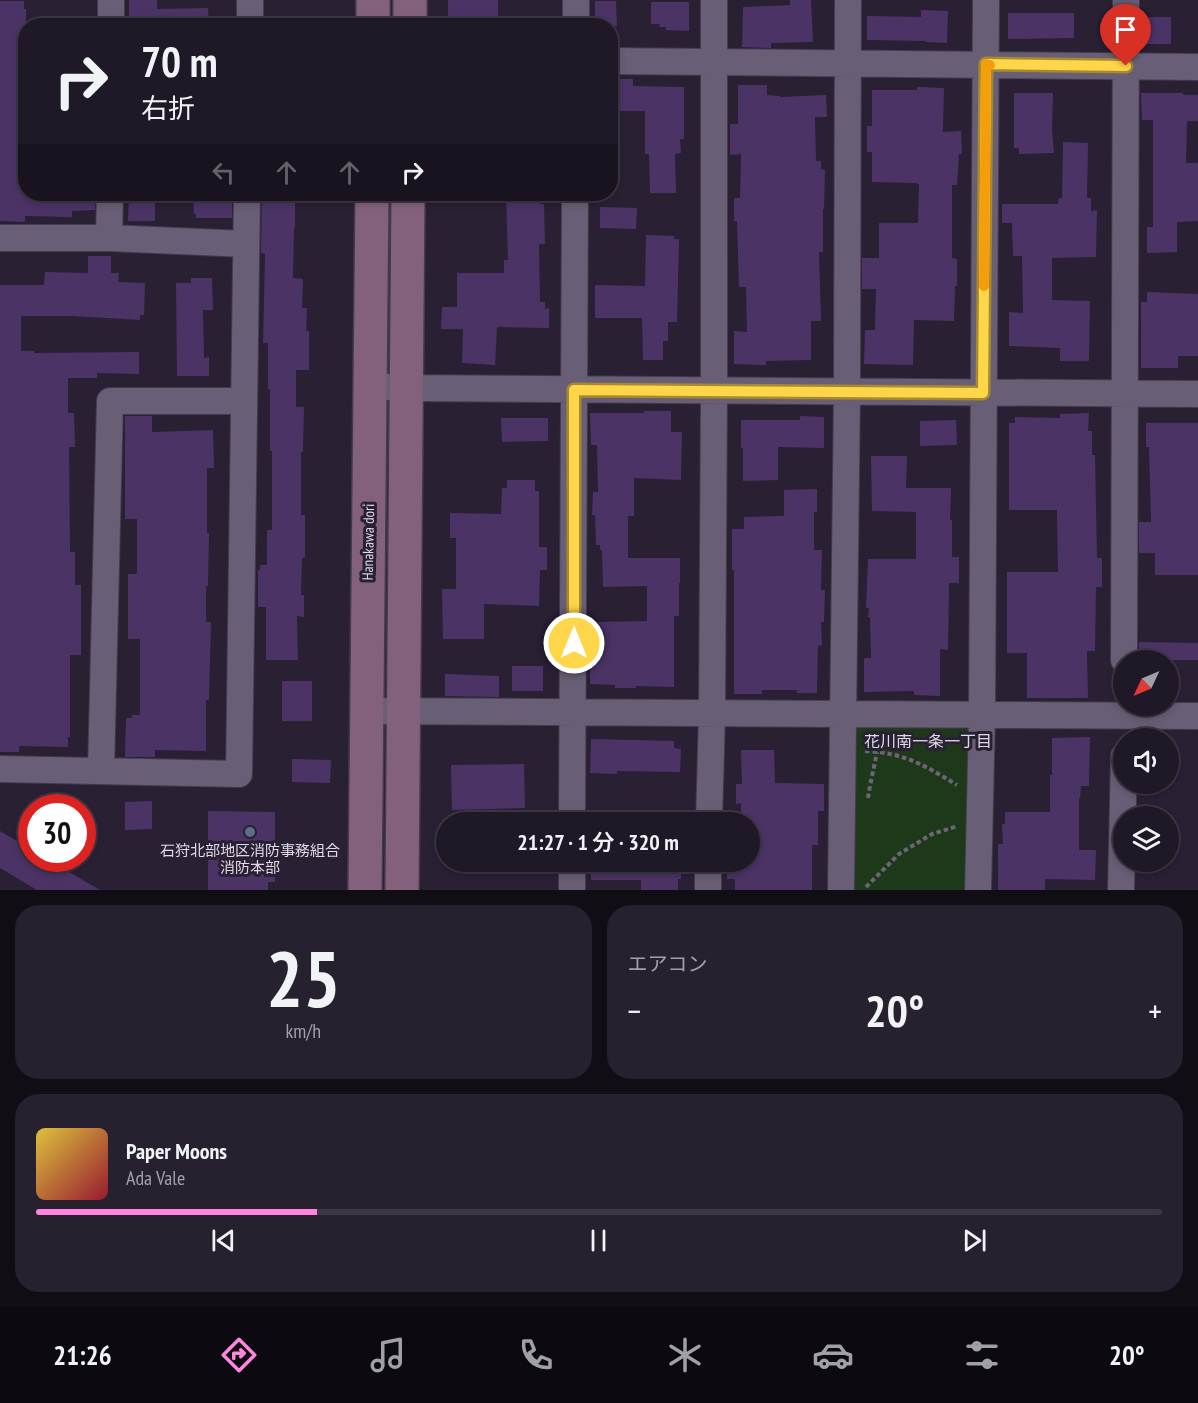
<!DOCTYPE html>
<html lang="ja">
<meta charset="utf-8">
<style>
:root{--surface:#1f1827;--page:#27212f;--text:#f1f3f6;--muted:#a1a0a7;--line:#3c3744;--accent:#ff85df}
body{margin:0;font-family:"PT Sans Narrow","Noto Sans JP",sans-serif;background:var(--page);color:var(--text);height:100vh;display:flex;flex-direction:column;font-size:22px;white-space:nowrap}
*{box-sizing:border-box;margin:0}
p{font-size:20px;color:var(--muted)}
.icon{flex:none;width:33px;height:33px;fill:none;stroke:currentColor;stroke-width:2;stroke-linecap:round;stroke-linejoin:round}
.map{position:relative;height:890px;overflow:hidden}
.sheet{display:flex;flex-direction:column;gap:15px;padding:15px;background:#110d15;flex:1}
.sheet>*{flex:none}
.guide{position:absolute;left:18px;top:18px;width:600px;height:183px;border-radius:24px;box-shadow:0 3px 9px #0003,0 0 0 2px var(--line);background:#1f1827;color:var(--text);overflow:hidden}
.needle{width:39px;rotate:226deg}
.fabs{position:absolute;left:1113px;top:650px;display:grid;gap:12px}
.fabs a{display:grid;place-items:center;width:66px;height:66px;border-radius:50%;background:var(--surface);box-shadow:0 3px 9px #0003,0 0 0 2px var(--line);font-size:30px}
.speed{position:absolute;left:18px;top:794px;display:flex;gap:12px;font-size:30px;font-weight:700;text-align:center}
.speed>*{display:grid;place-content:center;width:78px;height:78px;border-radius:50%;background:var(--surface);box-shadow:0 3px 9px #0003,0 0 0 2px var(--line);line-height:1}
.speed .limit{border:9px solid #d22;background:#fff;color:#111}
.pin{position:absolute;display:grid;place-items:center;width:51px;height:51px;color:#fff;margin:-62px -26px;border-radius:50% 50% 50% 0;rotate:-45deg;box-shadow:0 0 6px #0007}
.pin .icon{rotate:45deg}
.me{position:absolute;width:66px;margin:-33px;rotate:0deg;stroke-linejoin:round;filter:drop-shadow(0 0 4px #0008)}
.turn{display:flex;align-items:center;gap:21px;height:126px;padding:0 24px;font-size:27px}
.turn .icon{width:78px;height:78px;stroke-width:2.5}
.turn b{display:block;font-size:42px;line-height:51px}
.lanes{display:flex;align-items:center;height:57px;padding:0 24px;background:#0003;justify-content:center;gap:30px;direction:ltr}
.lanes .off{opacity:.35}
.big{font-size:45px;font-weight:600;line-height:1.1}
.sheet .widget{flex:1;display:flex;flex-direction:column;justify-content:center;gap:9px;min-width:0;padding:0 21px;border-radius:24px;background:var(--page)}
.sheet .dial{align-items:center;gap:0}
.dial b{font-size:78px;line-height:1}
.song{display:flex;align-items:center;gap:18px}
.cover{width:72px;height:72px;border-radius:9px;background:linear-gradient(135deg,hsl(50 70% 55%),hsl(350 70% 35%))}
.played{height:6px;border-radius:3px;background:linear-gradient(90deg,var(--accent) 25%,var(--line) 25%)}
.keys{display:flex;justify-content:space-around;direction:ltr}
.heat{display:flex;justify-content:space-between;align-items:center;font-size:33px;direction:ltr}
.sheet .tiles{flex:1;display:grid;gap:15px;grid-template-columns:1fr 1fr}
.widget:last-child{grid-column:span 2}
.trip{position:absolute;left:436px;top:812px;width:324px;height:60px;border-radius:30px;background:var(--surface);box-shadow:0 3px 9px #0003,0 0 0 2px var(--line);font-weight:600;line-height:60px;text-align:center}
.dock{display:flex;height:96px;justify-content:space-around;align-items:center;background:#0c0a10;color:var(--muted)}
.dock .icon{width:42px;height:42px}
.dock .active{color:var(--accent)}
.dock b{font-size:27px;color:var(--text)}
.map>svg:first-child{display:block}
</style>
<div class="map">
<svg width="1198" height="890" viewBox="0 0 1198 890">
<rect width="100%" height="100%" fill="#292034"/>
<!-- green -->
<path fill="#1d391a" d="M860 724 969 729 972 734 974 890H841L853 731Z"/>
<!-- building -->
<path fill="#4b3366" d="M129 0H157V9L208 8 209 26H129Z
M448 0H498V24L448 23Z
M790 0H811L813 42 771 43V48L742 47 743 7 790 5Z
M0 1H24V9H26V46H23L26 158H24L23 194H95V210L72 211V217L25 216V222L0 221Z
M595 1H616L617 26H595Z
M651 2H689V31L666 30V27H659L660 24H651Z
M921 10 948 11 947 43 926 42V41L867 40V16L921 17Z
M1008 13H1074V38L1008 39Z
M1142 17H1171V44H1147V40H1142Z
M610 79H633V86L684 87V139H680L681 153 675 154 676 193H650L649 154H645V111H610Z
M738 85H767V95L780 96V97L826 95 827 117H815L816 161H821V169L825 170 824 209H823V252H819L821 321H811V360L766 361V365L734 364V331L747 332 746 287H739L737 221H734V198H740L741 154 730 155V124H738Z
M917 87 944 88 943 132 961 131 962 154H959L957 185H952V258L957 259V286H955L954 321 914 320 913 365 864 364 865 330H875L876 289H862V258H879V223H918L919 184 916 183 872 182V152H867V126H872V90H917Z
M1014 93H1053L1052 130 1054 153 1019 154V148H1014Z
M1141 93H1183V95H1198V121H1187L1186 163H1198V221L1177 222V252L1147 253V227H1153V120H1142Z
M1063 142 1088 143 1087 198H1091V211L1097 210 1096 257 1052 258V300L1090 301 1089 361H1060V348L1009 346V312L1023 313 1022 256H1013L1012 223H1002V204H1058L1059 198H1062Z
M129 194H155V221H128Z
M193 194H232V218H196V214H194Z
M262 194H295V228H294L293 278 303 279 302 308H307L306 331H309V370H296V407H304L303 452H301V515H305V558H302L301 595H304V617L297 616 298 660H266V607H258V570H260V565H267V530H272V451H270V389H268V343H263L265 254 261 253Z
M506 194H539L540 204H544L545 244H539L540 302H545V309L549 308V328L497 327 495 365 462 363 463 329H441L442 307H457V273H504V260H508Z
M600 207 637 208 636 229 600 228Z
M646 235 674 236V239H679L677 322H668V341H663V360H643L642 318H595V285L645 286Z
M88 256H111V273H119L118 282 145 283 144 315H140V320L71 316H21V351H34V353L139 352V374L97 373V378H68V413H74L75 447H69L70 552H75V585H81V655H70V737H68V747L19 746V752H0V285H44L45 272 88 273Z
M191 278H212L213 310H203L204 358 209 357V376H177L176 283H191Z
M1147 292 1198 294V356H1178V368H1141V302H1147Z
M644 411H671V432H682L681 480 634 478V516H628V558H680V583H679V616H674V687L636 686V688H615V685L590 684V655H596L595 622 647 621V586L603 587 602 550H600V545H596L595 515H592L593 492H598L597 445H591L590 413H644Z
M1089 413 1088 431H1092V455H1095L1097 558H1102V587H1096L1095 651H1087L1088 698H1027V653H1007V572H1058L1057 510H1009V423H1015V417L1060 418V414Z
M125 416H152V432L213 430 214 468H207V533H209L208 586H206V622H211L209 700H206V751L155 750V757H125L126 718H132V715H140V639H128V574H137V519H125Z
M800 416 824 417V448L778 447V480L743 481V448H741V420H800Z
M501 418H548V441L502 442Z
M956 420 957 445 920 446V421Z
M1146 423H1198V575H1155V553H1139V522H1151L1149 447H1146Z
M871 456H907L906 488H951L950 520H952V557H959V583H949L948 650 940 649V696L914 695V691L864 692V658H871L870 617H868L869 608H866L868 559H916V512L872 511Z
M507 480H535V491H539V547H547V570H540L539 606 484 604V639H443L442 589H456V538H450V513L501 514 502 488H507Z
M817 489V512H814V550H822L821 590H825L824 622H821L822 645 818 646 817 693H797V690H762V694H734V570H732V529H744V517L784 516V490Z
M1139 642 1198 643V660H1139Z
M512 666H543V691H512Z
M445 674 499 676V697L445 696Z
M282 681H312V721H282Z
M1090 737 1089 786H1081L1080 798H1079V850H1096L1095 880 1045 879V890H998V844H1003L1002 824H1005V812H1050V775H1052V738Z
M591 739 674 741V748L681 749 680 772 617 771V774L590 773Z
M741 750H774L775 783 824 784V811H818V845H812V890H735V879H727V861H750V822H741V803L736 804V784H742Z
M292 759 331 760 330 783 292 782Z
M524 764 525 808 452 810 451 765Z
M152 801V829L125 830V802Z
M208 811 275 812V882H268V890H208Z
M0 831 32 850V858H45L100 890H37L0 868Z
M591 861H681V879H678V890H641V880H591Z"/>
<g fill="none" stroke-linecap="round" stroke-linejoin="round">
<!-- street casing -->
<g stroke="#433b4c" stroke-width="28">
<path id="street" d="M111 26V0
M250 26V0
M576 26V0
M610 61 1198 67
M0 238H109L246 244
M109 238 110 194
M370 386 406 388 1198 394
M1124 660 1126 0
M366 711 1198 716
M0 769 239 774 247 194
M101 771 110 401H244
M572 822 575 194
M709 822 712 713 714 391V0
M572 890V861
M708 890V861
M841 890 847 392 848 0
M978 890 982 715 986 0
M1121 890 1124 756"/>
</g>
<!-- secondary casing -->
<g stroke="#433b4c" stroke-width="36">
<path id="secondary" d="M373 26V0
M410 26V0
M365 890 372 194
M402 890 408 194"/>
</g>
<!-- path -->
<path stroke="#6d6577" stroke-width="4" stroke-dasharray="4.5 3" stroke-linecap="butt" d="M865 751C905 753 924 765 957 785
M868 798 870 786 877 752
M866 887 899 854 932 834 958 826"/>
<!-- street -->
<use href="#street" stroke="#685e75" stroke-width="26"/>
<!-- secondary -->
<use href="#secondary" stroke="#83617c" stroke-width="33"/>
</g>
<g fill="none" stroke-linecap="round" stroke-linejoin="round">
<!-- route casing -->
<g stroke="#a68a30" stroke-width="15">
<path id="route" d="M574 643V390L983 393 986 64 1126 66"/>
</g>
<!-- route -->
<use href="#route" stroke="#ffd54a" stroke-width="10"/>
<!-- slow -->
<path stroke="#f59e0b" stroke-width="10" d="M984 286 986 64 990 65"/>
</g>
<!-- markers -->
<circle fill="#5c6f8a" stroke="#292034" stroke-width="2" cx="250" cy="832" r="6"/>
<g text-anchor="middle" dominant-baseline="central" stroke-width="6" stroke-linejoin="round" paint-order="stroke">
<!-- street labels -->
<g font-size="15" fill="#dfdae7" stroke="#292034">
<text transform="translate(368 542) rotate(-89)">Hanakawa dori</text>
</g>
<!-- poi labels -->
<g font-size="15" fill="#dfdae7" stroke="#292034">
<text x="250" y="850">石狩北部地区消防事務組合<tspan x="250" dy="17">消防本部</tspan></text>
</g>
<!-- neighbourhood labels -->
<g font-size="16" fill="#dfdae7" stroke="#292034">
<text x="928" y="741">花川南一条一丁目</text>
</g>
</g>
</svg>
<div class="fabs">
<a><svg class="needle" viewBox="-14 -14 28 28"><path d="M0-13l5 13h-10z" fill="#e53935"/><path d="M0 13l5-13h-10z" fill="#a1a0a7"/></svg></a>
<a><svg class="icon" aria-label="sound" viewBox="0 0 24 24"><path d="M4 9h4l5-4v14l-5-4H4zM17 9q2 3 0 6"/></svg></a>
<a><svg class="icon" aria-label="layers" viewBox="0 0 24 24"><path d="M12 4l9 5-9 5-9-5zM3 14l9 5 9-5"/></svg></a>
</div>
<div class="speed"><div class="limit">30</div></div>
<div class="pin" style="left:1126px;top:66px;background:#d93025"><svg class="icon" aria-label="arrive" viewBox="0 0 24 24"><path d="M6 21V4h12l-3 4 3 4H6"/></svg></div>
<svg class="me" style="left:574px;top:643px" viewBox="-20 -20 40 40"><circle r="17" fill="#ffd54a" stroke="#fff" stroke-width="3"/><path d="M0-11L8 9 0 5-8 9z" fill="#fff"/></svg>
<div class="trip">21:27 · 1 分 · 320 m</div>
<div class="guide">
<div class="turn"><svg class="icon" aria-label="right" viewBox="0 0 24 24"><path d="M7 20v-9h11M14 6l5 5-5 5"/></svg><div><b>70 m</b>右折</div></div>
<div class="lanes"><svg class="icon off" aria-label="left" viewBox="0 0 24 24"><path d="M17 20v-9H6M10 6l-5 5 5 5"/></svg><svg class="icon off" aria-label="ahead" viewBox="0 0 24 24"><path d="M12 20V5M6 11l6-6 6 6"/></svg><svg class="icon off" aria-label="ahead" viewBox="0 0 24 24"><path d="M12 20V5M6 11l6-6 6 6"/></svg><svg class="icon" aria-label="right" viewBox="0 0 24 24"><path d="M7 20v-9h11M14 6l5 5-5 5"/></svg></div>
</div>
</div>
<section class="sheet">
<div class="tiles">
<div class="widget dial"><b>25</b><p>km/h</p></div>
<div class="widget"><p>エアコン</p>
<div class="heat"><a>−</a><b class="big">20°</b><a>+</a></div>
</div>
<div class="widget">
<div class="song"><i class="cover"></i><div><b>Paper Moons</b><p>Ada Vale</p></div></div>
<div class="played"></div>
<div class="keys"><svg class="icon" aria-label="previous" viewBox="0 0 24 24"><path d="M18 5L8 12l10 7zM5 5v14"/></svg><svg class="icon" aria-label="pause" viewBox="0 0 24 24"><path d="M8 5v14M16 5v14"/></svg><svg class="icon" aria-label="next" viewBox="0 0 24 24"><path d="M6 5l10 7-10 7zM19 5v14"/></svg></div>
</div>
</div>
</section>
<nav class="dock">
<b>21:26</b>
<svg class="icon active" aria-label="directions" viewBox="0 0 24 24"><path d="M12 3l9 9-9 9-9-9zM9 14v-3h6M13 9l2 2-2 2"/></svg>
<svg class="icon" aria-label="music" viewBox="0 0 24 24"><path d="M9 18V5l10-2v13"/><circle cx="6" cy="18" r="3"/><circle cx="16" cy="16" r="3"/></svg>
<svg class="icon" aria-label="phone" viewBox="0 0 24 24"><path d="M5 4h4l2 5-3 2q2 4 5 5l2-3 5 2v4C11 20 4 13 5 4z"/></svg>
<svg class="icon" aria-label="climate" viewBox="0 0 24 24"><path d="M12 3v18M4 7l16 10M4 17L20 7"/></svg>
<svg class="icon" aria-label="car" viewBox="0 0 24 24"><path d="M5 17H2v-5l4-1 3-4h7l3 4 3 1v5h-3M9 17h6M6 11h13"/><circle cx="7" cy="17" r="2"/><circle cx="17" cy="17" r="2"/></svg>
<svg class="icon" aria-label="filters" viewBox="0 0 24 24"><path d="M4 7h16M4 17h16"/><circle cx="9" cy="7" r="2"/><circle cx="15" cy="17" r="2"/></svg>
<b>20°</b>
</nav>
